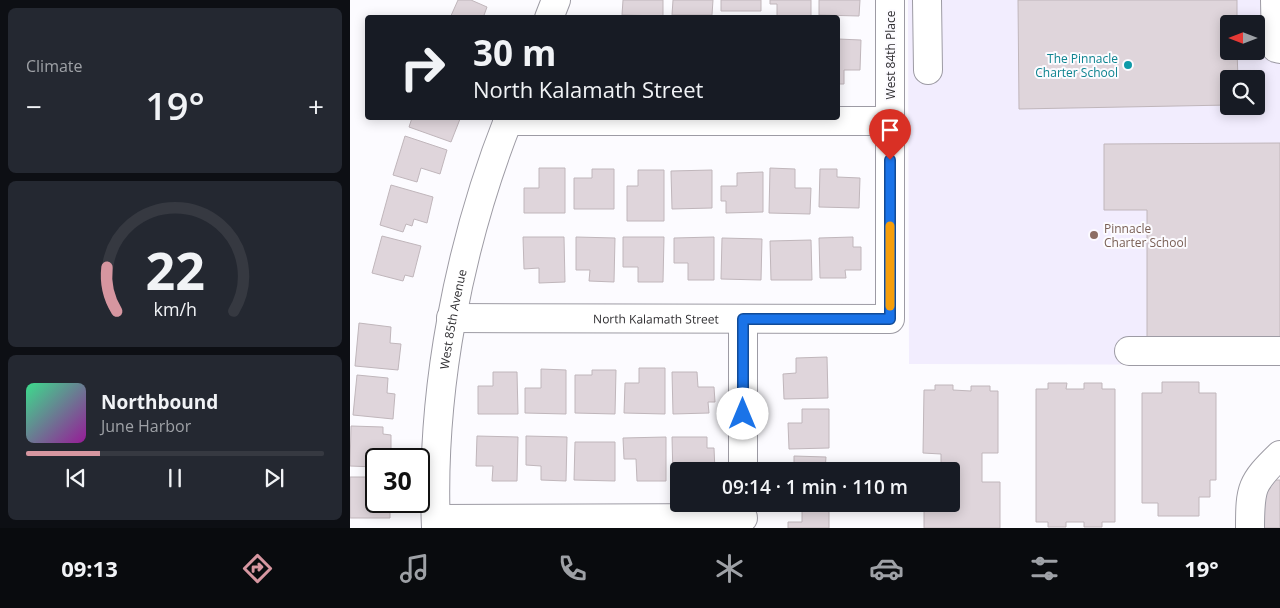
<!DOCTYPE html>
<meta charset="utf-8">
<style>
:root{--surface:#171b24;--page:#242831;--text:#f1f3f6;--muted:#9ea1a6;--line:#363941;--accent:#d696a0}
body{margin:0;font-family:"Open Sans",sans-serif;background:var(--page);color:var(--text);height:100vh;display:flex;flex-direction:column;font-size:19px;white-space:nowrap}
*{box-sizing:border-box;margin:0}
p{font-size:16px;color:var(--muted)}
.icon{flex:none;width:28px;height:28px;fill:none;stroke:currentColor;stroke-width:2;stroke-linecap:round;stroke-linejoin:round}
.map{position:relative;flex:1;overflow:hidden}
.drawer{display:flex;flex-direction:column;gap:8px;padding:8px;background:#0d0f14;width:350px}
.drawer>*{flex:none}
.hud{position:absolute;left:15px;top:15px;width:475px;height:105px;border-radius:5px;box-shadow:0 2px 12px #0003;background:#171b24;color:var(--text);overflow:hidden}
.needle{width:32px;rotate:270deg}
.tools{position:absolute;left:870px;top:15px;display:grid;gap:10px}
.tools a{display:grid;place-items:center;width:45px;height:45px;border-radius:5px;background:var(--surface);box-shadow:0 2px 12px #0003;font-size:25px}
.speed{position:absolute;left:15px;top:448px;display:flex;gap:10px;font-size:25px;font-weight:700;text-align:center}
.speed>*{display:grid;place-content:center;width:65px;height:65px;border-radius:50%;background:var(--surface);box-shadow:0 2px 12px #0003;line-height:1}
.speed .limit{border:2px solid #111;border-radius:8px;background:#fff;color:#111}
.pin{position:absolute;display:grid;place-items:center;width:42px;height:42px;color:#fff;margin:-51px -21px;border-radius:50% 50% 50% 0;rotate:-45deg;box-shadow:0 0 5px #0007}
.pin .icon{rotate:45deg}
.me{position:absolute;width:55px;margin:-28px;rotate:0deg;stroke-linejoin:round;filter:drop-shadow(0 0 4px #0008)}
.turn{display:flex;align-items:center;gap:18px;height:105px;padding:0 25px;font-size:22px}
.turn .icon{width:65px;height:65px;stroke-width:2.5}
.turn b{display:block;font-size:35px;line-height:42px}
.big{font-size:38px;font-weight:600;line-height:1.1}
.drawer .card{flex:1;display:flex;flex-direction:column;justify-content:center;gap:8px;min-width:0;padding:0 18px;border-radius:8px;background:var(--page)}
.drawer .dial{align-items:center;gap:0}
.dial svg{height:130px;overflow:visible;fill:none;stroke:var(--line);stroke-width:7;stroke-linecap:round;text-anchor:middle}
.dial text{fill:var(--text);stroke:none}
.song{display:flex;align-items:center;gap:15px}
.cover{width:60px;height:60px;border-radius:8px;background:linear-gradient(135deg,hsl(150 70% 55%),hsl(300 70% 35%))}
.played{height:5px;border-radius:2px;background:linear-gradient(90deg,var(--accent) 25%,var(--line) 25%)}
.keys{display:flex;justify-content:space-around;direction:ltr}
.heat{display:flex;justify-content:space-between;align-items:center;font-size:28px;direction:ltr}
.trip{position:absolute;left:320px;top:462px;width:290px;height:50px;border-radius:5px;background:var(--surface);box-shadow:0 2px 12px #0003;font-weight:600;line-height:50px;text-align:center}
.tabs{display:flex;height:80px;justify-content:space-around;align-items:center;background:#090b0e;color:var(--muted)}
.tabs .icon{width:35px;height:35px}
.tabs .active{color:var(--accent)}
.tabs b{font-size:22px;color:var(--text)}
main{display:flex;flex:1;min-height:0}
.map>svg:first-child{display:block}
</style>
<main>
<section class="drawer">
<div class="card"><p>Climate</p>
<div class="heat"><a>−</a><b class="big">19°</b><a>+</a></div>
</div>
<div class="card dial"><svg viewBox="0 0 100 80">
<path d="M14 69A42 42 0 1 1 86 69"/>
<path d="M14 69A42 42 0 0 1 8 42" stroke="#d696a0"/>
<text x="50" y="56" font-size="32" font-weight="700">22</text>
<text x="50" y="72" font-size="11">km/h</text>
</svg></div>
<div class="card">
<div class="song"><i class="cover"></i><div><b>Northbound</b><p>June Harbor</p></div></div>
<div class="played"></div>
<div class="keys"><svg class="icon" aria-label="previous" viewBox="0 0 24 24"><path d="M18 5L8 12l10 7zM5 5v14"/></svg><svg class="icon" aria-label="pause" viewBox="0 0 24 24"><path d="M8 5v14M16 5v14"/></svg><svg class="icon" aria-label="next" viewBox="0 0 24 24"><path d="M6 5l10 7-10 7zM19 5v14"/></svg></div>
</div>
</section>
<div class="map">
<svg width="930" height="528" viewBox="0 0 930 528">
<rect width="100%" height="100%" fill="#fcfbff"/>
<!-- built -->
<path fill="#f2edfe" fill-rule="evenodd" d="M558 0H930V365L559 364ZM879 24H906V51H879ZM879 79H906V106H879Z"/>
<!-- building -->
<path fill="#dfd5db" stroke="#c0b6bb" d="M108 0H121L137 7 133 18H100Z
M273 0H313V16L272 15Z
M323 0H363L362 15H322Z
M371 0H411V11H371Z
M420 0H461V16H427V4H420Z
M469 0H510L509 16 469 15Z
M668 0H887V24H879V51H887L888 79H879V105L669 109Z
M488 39 511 40 510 70H494V84H488Z
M62 118H106L110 119 101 142 59 127Z
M55 136 97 150 90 174 71 168 67 182 43 175Z
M930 143V340H797V210H754V144Z
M189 168H215V213H174V188H189Z
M420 168 445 169V188H461L460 214 419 213Z
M242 169H264V209H224V178H242Z
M470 169H487V177L510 178 509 208 469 207Z
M288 170H314V221H277V186H288Z
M362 170V208L322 209 321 171Z
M413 172V212L376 213V201H371V186H387V173Z
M41 185 83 197 77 223 64 219 62 226 56 224 53 232 30 225Z
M32 236 71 246 63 277 55 275 53 281 22 273Z
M173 237H214L215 282 189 283V268L174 269Z
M226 237 265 238 264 282 239 281 240 270H226Z
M273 237H314L313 282H288V267H273Z
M364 237V280H338V263H324V238Z
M503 237V247H511V270H495L496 278H470L469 238Z
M372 238 412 239 411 280 371 279Z
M461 240 462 280H421L420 241Z
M9 323 41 327 40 343 51 344 48 370 5 366Z
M477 357 478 398 434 399 433 374 446 373V358Z
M289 368H315V414L274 413 275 383H289Z
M191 369 216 370V414L175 413V388H191Z
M242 370H266L265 414 225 413V375H242Z
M143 372H167L168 414H128V386H143Z
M322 372H347L348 387H364L365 402H358L359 413 323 414Z
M7 375 38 378 37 393 45 394 43 419 3 415Z
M812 382H849V393H866V480H860V497H849V516H808V503H792V393H812Z
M698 383H717L716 389H734V383H752V389H765V522H752V527H734V522H716V527H698V522H686V389H698Z
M585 385H603V390L621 391V386H640V391H648V453H632V482H650V528H574V504H601V471H591V454L573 453 574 390H585Z
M452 409H479V448L439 449 438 423H452Z
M1 426 33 427V434L41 435V459H26V467L0 466Z
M127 436 168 437 167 481H142L143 466H126Z
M176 436 217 437 216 481 191 480V466L176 465Z
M316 437V481H287L286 459H274L273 438Z
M322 437H357V448H364L365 471H329V477H323Z
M225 442H265V481L224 480Z
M444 456 476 457 475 471H444Z
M0 477H26V501H40V518H0Z
M912 480H930V528H912Z
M452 508H479V528H438V522H452Z"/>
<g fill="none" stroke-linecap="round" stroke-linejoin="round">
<!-- minor casing -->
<g stroke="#9d9ba4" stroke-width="30">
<g id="minor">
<path d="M577 0 578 70"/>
<path d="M925 0 926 48 930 49"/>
<path d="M199 18 206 0"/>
<path d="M157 121H540"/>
<path id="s1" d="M101 318 540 319V0"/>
<path d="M779 351H930"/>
<path d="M393 471V319"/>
<path d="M86 519 393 518"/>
<path id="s2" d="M86 528C80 392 109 244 159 118"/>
<path d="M900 528C900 488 901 483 930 455"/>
</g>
</g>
<!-- minor -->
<use href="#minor" stroke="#fff" stroke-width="28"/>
</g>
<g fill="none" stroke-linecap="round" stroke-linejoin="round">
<!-- route casing -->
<g stroke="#114b97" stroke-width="12">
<path id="route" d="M393 414V319H540V160"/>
</g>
<!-- route -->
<use href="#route" stroke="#1a73e8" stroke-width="9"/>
<!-- slow -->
<path stroke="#f59e0b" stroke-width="9" d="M540 306V226"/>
</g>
<!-- markers -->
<circle fill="#0f9aa8" stroke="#fcfbff" stroke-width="2" cx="778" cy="65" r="5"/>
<circle fill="#8d6e63" stroke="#fcfbff" stroke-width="2" cx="744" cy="235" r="5"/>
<g text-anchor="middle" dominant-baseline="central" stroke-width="4" stroke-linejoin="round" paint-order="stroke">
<!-- street labels -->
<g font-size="12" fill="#2f2e31" stroke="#fcfbff">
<text transform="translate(540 55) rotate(-90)">West 84th Place</text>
<text stroke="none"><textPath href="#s1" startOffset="205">North Kalamath Street</textPath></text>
<text stroke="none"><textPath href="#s2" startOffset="210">West 85th Avenue</textPath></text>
</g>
<!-- culture labels -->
<g font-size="12" fill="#0d838f" stroke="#fcfbff" text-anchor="end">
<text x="768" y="58">The Pinnacle<tspan x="768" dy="14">Charter School</tspan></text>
</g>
<!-- education labels -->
<g font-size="12" fill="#785e54" stroke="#fcfbff" text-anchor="start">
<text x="754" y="228">Pinnacle<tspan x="754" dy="14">Charter School</tspan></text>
</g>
</g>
</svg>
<div class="tools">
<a><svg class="needle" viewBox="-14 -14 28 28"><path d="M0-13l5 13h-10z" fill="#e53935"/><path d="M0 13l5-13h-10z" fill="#9ea1a6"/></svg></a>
<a><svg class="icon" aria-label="search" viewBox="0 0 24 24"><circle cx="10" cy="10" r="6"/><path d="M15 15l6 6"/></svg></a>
</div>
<div class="speed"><div class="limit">30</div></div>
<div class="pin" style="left:540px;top:160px;background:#d93025"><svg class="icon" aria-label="arrive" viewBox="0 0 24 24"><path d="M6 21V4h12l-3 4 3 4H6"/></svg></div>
<svg class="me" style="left:393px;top:414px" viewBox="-20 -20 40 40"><circle r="19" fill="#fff"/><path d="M0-13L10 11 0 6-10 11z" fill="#1a73e8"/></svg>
<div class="trip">09:14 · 1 min · 110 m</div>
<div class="hud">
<div class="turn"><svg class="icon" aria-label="right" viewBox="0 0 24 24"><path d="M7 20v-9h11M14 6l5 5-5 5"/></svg><div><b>30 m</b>North Kalamath Street</div></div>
</div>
</div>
</main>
<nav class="tabs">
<b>09:13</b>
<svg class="icon active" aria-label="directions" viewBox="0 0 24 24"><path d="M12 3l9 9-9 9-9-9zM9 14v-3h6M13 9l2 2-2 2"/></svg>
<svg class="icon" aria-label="music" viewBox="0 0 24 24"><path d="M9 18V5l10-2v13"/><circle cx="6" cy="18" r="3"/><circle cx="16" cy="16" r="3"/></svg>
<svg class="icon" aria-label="phone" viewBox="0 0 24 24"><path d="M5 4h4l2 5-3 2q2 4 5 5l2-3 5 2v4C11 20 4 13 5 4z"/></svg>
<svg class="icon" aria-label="climate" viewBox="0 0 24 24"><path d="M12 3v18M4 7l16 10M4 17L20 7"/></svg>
<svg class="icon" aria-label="car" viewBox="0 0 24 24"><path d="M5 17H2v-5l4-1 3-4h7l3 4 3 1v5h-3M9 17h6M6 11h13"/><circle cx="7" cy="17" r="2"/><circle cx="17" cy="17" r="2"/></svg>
<svg class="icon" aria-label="filters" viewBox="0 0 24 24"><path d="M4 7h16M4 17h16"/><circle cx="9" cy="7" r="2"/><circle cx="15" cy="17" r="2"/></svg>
<b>19°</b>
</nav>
